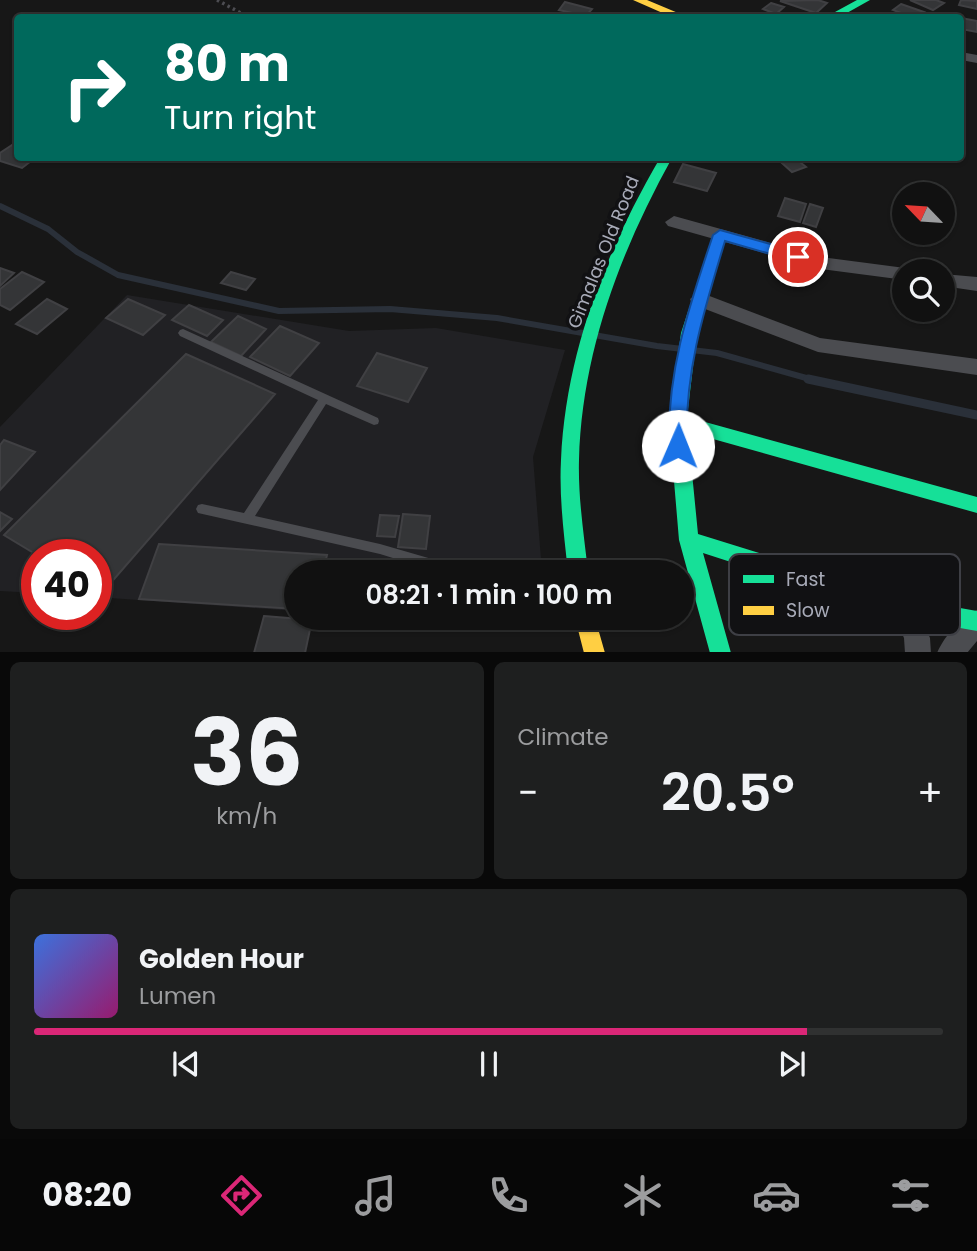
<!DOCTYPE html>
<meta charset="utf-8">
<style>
:root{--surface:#111;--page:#1e1f1f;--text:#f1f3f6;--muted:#9c9d9f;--line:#303131;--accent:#db2777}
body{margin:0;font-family:Poppins,sans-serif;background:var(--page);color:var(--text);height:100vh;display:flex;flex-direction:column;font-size:26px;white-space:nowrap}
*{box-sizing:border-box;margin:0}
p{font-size:23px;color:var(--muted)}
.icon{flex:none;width:38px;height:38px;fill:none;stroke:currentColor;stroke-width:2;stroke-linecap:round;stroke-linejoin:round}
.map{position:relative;height:652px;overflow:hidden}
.sheet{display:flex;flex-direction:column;gap:10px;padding:10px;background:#090909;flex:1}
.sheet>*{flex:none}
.banner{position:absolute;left:14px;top:14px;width:950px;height:147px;border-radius:7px;box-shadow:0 2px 5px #0004,0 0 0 2px var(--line);background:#00695c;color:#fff;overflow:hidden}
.needle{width:46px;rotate:295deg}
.controls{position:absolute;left:892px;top:182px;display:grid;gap:14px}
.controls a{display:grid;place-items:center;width:63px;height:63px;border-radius:50%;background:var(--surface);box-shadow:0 2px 5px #0004,0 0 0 2px var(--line);font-size:35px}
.speed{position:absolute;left:21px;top:539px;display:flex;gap:14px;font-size:35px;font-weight:700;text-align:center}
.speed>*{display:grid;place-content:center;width:91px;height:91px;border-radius:50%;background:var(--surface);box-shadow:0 2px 5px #0004,0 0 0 2px var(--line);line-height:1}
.speed .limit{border:10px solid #d22;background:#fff;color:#111}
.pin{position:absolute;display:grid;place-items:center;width:60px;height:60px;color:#fff;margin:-30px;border:4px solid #fff;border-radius:50%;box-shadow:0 2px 7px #0007}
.me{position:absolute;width:77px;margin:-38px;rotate:1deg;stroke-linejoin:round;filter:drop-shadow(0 0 5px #0008)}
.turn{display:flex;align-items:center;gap:24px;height:147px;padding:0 35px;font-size:32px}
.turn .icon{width:91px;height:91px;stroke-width:2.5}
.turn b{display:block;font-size:49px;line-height:60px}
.big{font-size:52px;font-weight:600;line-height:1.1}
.sheet .tile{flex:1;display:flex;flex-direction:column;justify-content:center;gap:10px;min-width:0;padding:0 24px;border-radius:10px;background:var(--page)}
.sheet .dial{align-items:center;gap:0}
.dial b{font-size:91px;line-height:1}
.song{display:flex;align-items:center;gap:21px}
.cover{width:84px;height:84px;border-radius:10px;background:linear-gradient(135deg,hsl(220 70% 55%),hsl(320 70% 35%))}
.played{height:7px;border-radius:4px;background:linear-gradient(90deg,var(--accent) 85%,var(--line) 85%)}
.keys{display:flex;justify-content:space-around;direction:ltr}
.heat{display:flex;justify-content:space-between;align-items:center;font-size:38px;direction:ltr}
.sheet .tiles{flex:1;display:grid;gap:10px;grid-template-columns:1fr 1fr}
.tile:last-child{grid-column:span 2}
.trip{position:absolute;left:284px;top:560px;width:410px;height:70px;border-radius:35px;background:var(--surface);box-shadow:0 2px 5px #0004,0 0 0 2px var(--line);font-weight:600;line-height:70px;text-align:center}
.tab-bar{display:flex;height:112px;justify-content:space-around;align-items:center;background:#070707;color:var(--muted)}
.tab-bar .icon{width:49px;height:49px}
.tab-bar .active{color:var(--accent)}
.tab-bar b{font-size:32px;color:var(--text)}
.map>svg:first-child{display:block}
</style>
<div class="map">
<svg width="977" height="653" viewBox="0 0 977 653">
<rect width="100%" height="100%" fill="#171717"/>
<!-- built -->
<path fill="#212124" d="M127 295 349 331 436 328 565 350 533 457 542 572H296V611L96 597V555H37V593L0 591V427Z"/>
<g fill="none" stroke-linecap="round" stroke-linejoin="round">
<!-- stream-far1 -->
<path stroke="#2a3039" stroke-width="6" d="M0 206 48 229 77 252 118 275 279 311 390 309 497 318 657 346 717 353 817 381"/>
<!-- stream -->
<path stroke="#2a3039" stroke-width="9" d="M808 379 977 415"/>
</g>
<!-- building -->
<path fill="#343537" stroke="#404043" stroke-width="2" d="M818 0 827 3 816 13 780 1Z
M910 0H936L944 3 933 10Z
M961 0 977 1V9L959 5Z
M565 2 592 9 586 16 559 10Z
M771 3 784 7 776 14 763 9Z
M901 4 924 12 914 18 893 10Z
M961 18 977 21V32L961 29Z
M18 141V158H35L22 168 0 161V153Z
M795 158 806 167 792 172 782 163Z
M683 164 716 173 707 191 674 182Z
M785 198 806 204 800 222 778 216Z
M810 204 823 208 816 227 803 223Z
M0 268 14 273 0 286Z
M22 272 44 282 10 310 0 305V289Z
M231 272 255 279 246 290 221 283Z
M47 299 67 309 37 334 16 324Z
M128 299 165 315 143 335 106 318Z
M189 305 223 320 207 336 172 320Z
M238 316 266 329 241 356 211 342Z
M280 326 319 343 290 376 250 357Z
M377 353 427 368 408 402 357 386Z
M186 354 275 394 102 593 96 590V555H37L4 535Z
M4 440 35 452 0 490V445Z
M0 512 12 519 0 531Z
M403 514 430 516 426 549 398 547Z
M380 515 399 516 395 537 377 536Z
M159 544 327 555 323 572H296V609L139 599Z
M264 616 312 620 305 653H254Z"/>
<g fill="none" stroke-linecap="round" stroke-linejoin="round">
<!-- path -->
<path stroke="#4d4d52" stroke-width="3.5" stroke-dasharray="2.5 3.5" stroke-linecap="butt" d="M217 0 250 18"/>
<!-- lane -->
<path fill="#4b4c50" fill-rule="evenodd" d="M183 329 378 418 379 421 378 424 374 425 326 404 255 516 380 544 456 566 460 568 462 572H438L380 554 198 513 196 509 198 505 202 504 244 513 318 400 180 336 178 333 180 330Z"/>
<!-- street -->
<path fill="#4b4c50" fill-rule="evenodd" d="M961 52 977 55V63L961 60Z
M674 216 821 257 905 268 912 271H905V280L821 269 668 226 665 222Z
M943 274 977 277V291L943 286Z
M699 292 820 338 977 359V375L818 352 692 304 690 299Z
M904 596 913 599 930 638 931 653H905L904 638 891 608 895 599Z
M977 610V641L967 653H937C944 637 961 616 977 610Z"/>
<!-- fast -->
<path fill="#16e098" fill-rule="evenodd" d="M857 0H870L838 18H824Z
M660 158H672C620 252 582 352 579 460 578 498 584 535 588 572H568C564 535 559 497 561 460 566 351 606 251 660 158Z
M720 230 727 235 697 333 687 417 977 497V513L688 432 698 534 904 598 977 611V631L904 618 703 553 731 653H710L679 540 669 422 681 333 713 235Z"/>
<!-- slow -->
<path fill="#ffcf43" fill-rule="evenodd" d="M633 0H647L690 18H674Z
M575 618H595L605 653H584Z"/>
</g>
<!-- route -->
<path fill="#1a73e8" stroke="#114b97" stroke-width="2" d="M720 230 803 253 805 257 798 262 725 241C704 310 684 373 687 446L678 454 669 446C667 369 689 307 713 235Z"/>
<g text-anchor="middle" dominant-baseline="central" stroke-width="7" stroke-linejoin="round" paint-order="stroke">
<!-- street labels -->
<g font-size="18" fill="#a8abb8" stroke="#111113">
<text transform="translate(603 252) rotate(-68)">Gimalas Old Road</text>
</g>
</g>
<!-- legend -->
<rect x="729" y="554" width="231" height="81" rx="10" fill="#111113" stroke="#3e3f45" stroke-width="2"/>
<rect x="743" y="575" width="31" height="8" fill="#16e098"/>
<rect x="743" y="606" width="31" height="9" fill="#ffcf43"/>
<g font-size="19" fill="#a8abb8">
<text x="786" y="586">Fast</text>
<text x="786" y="617">Slow</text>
</g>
</svg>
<div class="controls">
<a><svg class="needle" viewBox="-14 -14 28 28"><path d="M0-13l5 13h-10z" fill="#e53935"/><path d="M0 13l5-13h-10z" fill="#9c9d9f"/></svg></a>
<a><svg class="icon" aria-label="search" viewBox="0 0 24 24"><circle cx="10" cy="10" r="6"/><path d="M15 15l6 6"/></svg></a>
</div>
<div class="speed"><div class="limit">40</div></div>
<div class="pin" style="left:798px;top:257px;background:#d93025"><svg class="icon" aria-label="arrive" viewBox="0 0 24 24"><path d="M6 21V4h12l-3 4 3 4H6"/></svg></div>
<svg class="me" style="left:678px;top:446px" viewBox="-20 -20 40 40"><circle r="19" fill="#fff"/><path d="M0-13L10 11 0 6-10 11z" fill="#1a73e8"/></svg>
<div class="trip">08:21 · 1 min · 100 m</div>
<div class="banner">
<div class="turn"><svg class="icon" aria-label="right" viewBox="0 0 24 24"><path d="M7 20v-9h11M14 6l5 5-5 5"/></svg><div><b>80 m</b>Turn right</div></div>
</div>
</div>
<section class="sheet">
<div class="tiles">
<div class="tile dial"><b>36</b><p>km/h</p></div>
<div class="tile"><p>Climate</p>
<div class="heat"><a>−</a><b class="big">20.5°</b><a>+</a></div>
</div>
<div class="tile">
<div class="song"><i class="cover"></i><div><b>Golden Hour</b><p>Lumen</p></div></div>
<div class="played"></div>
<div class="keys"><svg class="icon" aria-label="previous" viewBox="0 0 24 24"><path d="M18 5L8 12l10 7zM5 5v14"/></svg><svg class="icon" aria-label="pause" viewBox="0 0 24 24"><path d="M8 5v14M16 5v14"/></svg><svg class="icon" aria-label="next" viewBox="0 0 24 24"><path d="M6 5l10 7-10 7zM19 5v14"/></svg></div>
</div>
</div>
</section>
<nav class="tab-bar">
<b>08:20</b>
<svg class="icon active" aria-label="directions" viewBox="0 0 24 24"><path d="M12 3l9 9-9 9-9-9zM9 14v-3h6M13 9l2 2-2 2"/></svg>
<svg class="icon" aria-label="music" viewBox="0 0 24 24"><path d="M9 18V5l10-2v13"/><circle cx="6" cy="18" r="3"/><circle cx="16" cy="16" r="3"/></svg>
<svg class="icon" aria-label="phone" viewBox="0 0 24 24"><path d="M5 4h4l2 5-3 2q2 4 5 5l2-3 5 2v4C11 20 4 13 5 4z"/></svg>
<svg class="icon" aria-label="climate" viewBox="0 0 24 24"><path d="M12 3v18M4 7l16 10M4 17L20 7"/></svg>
<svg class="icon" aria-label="car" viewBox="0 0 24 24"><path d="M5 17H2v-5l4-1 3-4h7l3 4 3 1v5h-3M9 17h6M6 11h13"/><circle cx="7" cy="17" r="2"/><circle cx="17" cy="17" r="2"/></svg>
<svg class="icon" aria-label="filters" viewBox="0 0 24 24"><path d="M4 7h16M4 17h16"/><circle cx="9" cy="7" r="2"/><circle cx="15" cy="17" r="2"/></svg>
</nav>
